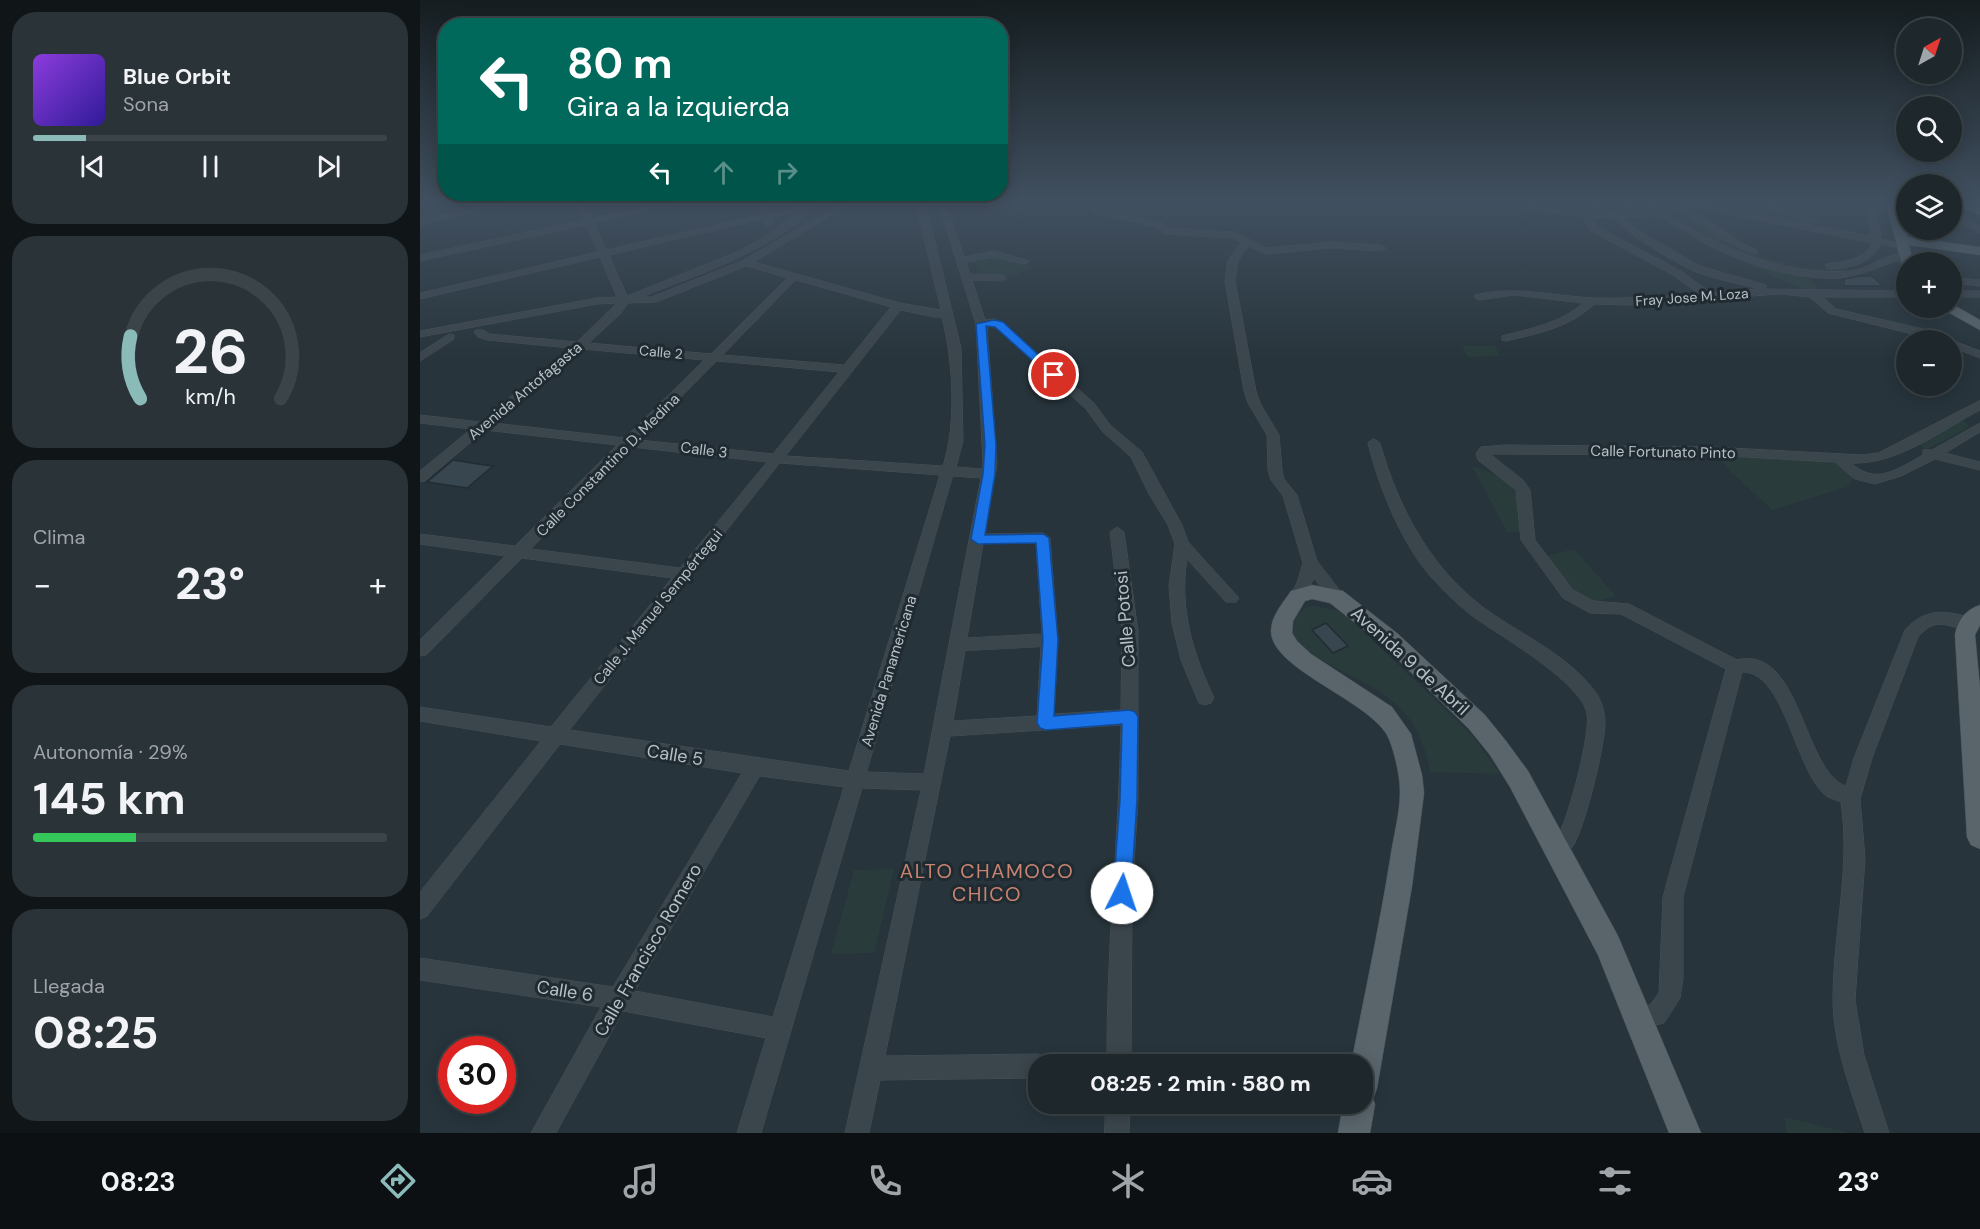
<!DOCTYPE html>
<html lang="es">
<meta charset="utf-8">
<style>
:root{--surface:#1d272c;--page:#2a3338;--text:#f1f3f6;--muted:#a0a5a9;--line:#3b4448;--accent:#8bbbb9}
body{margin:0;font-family:"DM Sans",sans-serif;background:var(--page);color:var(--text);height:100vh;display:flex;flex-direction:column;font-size:22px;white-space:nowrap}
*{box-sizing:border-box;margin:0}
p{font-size:20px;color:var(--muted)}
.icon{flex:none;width:33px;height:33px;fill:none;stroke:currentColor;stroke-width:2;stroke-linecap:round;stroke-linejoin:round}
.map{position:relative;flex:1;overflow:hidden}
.details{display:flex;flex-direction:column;gap:12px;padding:12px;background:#101518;width:420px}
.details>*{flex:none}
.hud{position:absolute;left:18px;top:18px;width:570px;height:183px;border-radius:24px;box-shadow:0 3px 15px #0003,0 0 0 2px var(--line);background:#00695c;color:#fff;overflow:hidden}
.needle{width:39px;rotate:39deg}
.fabs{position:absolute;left:1476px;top:18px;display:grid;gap:12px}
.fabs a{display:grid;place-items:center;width:66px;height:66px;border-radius:50%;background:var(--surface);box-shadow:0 3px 15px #0003,0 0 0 2px var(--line);font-size:30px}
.speed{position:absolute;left:18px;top:1036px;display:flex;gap:12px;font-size:30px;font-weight:700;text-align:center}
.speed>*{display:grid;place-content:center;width:78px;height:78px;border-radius:50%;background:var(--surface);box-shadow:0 3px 15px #0003,0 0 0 2px var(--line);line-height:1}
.speed .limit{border:9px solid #d22;background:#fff;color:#111}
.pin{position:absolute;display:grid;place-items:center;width:51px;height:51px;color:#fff;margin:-26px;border:3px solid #fff;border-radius:50%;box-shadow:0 2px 6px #0007}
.me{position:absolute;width:66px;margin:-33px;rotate:4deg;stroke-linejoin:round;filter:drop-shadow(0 0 4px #0008)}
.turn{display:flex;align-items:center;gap:21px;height:126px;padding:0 30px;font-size:27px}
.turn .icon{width:78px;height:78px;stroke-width:2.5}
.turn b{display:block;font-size:42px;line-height:51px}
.lanes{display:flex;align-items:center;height:57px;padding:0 30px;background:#0003;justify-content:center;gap:30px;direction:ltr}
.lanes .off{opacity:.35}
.big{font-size:45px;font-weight:700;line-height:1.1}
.details .tile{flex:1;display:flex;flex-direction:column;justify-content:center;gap:9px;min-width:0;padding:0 21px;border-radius:24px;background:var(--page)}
.details .dial{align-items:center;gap:0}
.dial svg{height:156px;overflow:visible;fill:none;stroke:var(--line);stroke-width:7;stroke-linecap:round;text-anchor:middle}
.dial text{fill:var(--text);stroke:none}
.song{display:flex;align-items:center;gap:18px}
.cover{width:72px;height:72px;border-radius:9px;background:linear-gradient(135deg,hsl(270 70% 55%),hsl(250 70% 35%))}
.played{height:6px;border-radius:3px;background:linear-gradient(90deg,var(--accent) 15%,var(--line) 15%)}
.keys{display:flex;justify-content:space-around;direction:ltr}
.heat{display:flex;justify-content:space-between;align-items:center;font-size:33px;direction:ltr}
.charge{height:9px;border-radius:4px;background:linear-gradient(90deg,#34c759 29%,var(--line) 0)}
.trip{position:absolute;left:608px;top:1054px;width:345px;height:60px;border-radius:24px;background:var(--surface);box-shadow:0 3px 15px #0003,0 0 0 2px var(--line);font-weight:700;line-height:60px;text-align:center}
.menu{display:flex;height:96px;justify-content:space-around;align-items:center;background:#0c1012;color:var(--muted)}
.menu .icon{width:42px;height:42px}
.menu .selected{color:var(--accent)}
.menu b{font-size:27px;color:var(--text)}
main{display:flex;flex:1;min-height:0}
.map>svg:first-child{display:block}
</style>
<main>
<section class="details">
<div class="tile">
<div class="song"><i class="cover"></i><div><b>Blue Orbit</b><p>Sona</p></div></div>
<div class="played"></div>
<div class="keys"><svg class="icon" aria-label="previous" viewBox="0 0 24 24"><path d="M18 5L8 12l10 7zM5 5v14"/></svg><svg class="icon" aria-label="pause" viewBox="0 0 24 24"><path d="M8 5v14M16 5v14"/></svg><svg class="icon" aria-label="next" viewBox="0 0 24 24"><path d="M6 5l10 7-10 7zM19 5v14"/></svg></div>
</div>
<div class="tile dial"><svg viewBox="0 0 100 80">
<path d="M14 69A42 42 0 1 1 86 69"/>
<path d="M14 69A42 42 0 0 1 9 37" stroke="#8bbbb9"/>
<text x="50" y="56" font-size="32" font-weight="700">26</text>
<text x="50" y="72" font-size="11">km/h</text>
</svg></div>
<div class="tile"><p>Clima</p>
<div class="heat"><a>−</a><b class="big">23°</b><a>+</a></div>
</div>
<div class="tile"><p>Autonomía · 29%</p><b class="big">145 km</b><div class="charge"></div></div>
<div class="tile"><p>Llegada</p><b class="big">08:25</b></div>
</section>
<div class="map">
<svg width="1560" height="1133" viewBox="0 0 1560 1133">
<rect width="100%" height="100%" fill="#27343b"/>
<!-- green -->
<path fill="#293c3b" d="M1230 202 1250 203 1315 245 1346 258 1381 267 1430 270 1410 273 1379 270 1343 261 1307 247 1272 226 1262 225Z
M1271 202H1320L1357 208 1389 223 1451 238Z
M572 255 608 262 606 265 612 266 609 272 602 271 598 277 559 273 553 260Z
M1317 257 1385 275 1398 289H1383L1373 285 1315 259Z
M1075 346 1080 356 1047 357 1042 346Z
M1541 420 1546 422 1549 427 1507 449 1497 444Z
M1297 454 1410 460 1423 464 1435 476 1427 487 1352 510 1310 471Z
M1052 466C1068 471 1090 478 1097 494 1102 503 1101 518 1102 529L1098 532H1087Z
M1154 549 1196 596 1174 602 1161 598 1126 556Z
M893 606 916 610 930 619 1052 735 1080 774 1010 772C999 710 969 695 917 668 900 659 885 651 872 637V620L884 608Z
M474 869 454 953 411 954 434 870Z
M1364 1117 1430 1133H1367Z"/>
<!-- building -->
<path fill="#37464f" stroke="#222c33" stroke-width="1.5" d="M1439 276H1452L1463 286H1424V279Z
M33 460 58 464 73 466 47 488 7 482Z
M906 623 928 646 913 653 892 630Z"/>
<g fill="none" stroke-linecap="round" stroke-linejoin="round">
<!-- minor casing -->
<g stroke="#475158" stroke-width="1">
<path id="minor" d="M86 202H101L0 225V219Z
M157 202H165L172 218 247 202H262L175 223 186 250 343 214 337 202H345L351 212 386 205 391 202H400C354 251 283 272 222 297H231L322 261 423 202H433L334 262 480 303 521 310 497 209 499 202H507V209L541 348 543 441 536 467 562 469 563 464 556 324 518 202H526L544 257 574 251 610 261 605 264 573 257 546 262 550 274 582 275 587 278 582 281 552 280 565 320 574 319 583 323 674 403 690 425 722 452 762 525 768 542 819 598 816 602H806L767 559C759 608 773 654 794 698L791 703 785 705 779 703 761 660 752 623 749 586 755 544 748 525 729 494 711 457 682 431 666 409 575 327 567 326 577 464 565 534 623 533 630 538 638 640 634 714 701 710 702 631 690 532 697 527 704 532 718 631V800L712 893 711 1065H687C686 951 699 838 701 725L530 736 465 1056 618 1054 626 1058 629 1065H618V1078L460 1080 449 1133H425L501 790 442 788 341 1133H317L346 1038 203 1011 136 1133H111L181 1007 0 980V958L193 987 322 773 140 744 7 916 0 919V892L121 741 0 721V707L131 727 252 578 102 558 6 655 0 656V640L85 556 0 544V534L95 546 197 445 65 430 5 481 0 482V471L51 429 0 423V415L60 422 150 348 67 340 58 337 54 332 56 330H64L69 334 157 342 197 303 177 304 0 337V331L177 298 197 297 180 257 0 299V293L178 252 166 225 0 261V255L164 220ZM379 211 344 237 319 251 207 296 189 255 344 219 343 224 348 227 353 224 354 217ZM327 266 367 278 291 354 169 343 201 313 208 303 236 302ZM376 280 471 307 424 365 303 355ZM481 310 514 317H522C533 362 537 422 523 466L366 456ZM162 349 284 360 205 438 73 423ZM297 361 419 372 353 454 219 440ZM212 447 347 462 260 568 111 549ZM360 463 520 475 429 771 150 730ZM533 476 561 478 504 774 447 772ZM616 543 622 634 547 638 563 544ZM621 647 617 716 533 721 545 651ZM340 776 424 787 353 1017 215 991Z
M1110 202H1118L1117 205 1122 206 1168 211 1174 202H1182L1177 211 1196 213 1206 202H1215L1206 213 1231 211 1220 202H1229C1288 242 1356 277 1430 271 1451 269 1468 250 1490 254V258C1458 264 1438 281 1402 278 1361 275 1320 262 1284 243 1274 238 1244 217 1236 216 1226 215 1214 218 1204 218L1218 230 1280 266 1346 285V289L1486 291V297H1403L1416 309 1503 329 1560 351V358L1532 347V340H1516L1408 313 1390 297 1359 294 1211 305 1174 304C1151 327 1117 334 1086 341L1082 340V336C1109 329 1141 323 1163 303L1094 295 1059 300 1054 297 1055 295C1098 285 1131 296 1174 298 1209 299 1244 296 1279 294L1253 275 1171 231 1163 218 1165 216 1121 212 1109 208ZM1174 217 1195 218C1204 233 1255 262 1272 270 1292 279 1317 283 1339 289L1291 293 1261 271 1178 227Z
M1251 202H1273L1450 236 1447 202H1455L1461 239 1489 246 1484 249 1461 244C1450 264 1431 268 1410 269L1406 268V264C1425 261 1442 261 1453 243L1267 206 1324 244 1337 250V254C1325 255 1260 212 1251 202Z
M1337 202H1349L1399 221 1391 223Z
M677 208 742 223 748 228 814 232 847 248 911 242 961 245 966 248 961 251 911 248 846 254 828 246 818 261 815 281 836 391 840 403 859 435 862 470 864 479 877 495 897 561 921 592 924 596 921 600H911L894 578 883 600H873L870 596 877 583 883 563 863 496 851 480 848 470 847 435 828 403 824 391 805 281 808 261 821 242 812 238 745 234 736 227 674 213 672 211Z
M1532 211 1560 226V233L1532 218Z
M1512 230H1521V247L1513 245Z
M1532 277 1560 280V286L1532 283Z
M1532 291H1560V297H1532Z
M30 334 34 335V339L0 361V353Z
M1560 401V410C1520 431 1477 465 1431 463 1457 486 1477 469 1503 455V450H1512L1560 423V432L1525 453 1560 462V470L1515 459 1481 476 1455 484 1435 479 1415 462 1291 455 1070 454 1103 480 1110 490 1115 540 1153 590 1173 601 1209 604 1317 660C1381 644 1383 772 1426 786L1434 758 1485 630C1505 607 1528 610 1554 619L1556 623 1554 627C1531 634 1520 611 1498 637L1452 758 1440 799 1445 858 1435 1000 1444 1055 1469 1133H1445C1431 1090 1413 1045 1413 999 1413 933 1431 868 1421 802 1417 800 1412 799 1408 797 1375 775 1366 671 1322 672L1263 897V978L1260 998 1244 1023 1218 1029 1210 1026 1207 1018 1210 1010 1230 1005 1239 993 1243 897 1306 669 1201 614 1170 613 1143 598 1101 540 1096 490 1058 460 1056 453 1061 447 1085 445 1291 447 1442 455 1458 453Z
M954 439 960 443C979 511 1014 575 1074 615 1108 638 1155 660 1178 696 1182 704 1185 713 1185 722 1185 746 1165 827 1153 846 1149 852 1141 855 1134 857L1127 855 1124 848C1128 840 1136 840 1139 833 1149 816 1171 732 1167 714 1161 681 1078 635 1051 615 1037 604 1024 591 1012 578 982 545 958 485 948 443Z
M686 1104H710L709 1133H685Z"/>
</g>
<!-- major casing -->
<g stroke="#475158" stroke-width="1">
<path id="major" d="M1466 202H1478L1487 237 1560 247V255L1489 245 1493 262H1486V266L1482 265Z
M1534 202H1549L1560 207V215Z
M1532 304 1560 320V330L1526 311 1524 308H1532Z
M892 585 923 591 978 634 1065 715 1086 741 1108 771 1198 936 1281 1133H1249L1178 955 1090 787 1070 755 1049 729 964 646 910 603 892 599 885 601 873 621 872 633 877 641 891 654 972 707 991 734 1002 775 1004 793 992 886 957 1088 953 1099 955 1104 950 1133H918L923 1104H942V1065H931C944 997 959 928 970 860 973 838 980 814 980 792 980 776 975 754 969 739 954 702 851 670 851 631 851 616 863 603 871 591Z
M1560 605V625L1555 635 1560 688V849L1551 845 1547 837 1535 635C1538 620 1545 610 1560 605Z"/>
</g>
<!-- minor -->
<use href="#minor" fill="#3b454c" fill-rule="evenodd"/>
<!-- major -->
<use href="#major" fill="#59646b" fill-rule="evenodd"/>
</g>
<!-- sky -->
<linearGradient id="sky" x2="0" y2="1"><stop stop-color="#151d20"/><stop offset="0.56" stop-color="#415060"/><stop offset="1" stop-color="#415060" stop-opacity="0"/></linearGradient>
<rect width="1560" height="360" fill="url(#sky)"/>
<!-- route -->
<path fill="#1a73e8" stroke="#114b97" stroke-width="1.5" d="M574 320 583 322 640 375 634 378 631 377 575 327 566 326 576 445 575 474 565 535 623 534 629 538 638 640 634 716 710 710 715 712 718 717 717 800 711 893 709 900 702 902 696 900 693 893 700 800 702 724 626 730 620 728 617 723 623 640 616 543 558 544 551 539 563 474 565 445 556 324Z"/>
<g text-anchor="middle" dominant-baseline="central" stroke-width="6" stroke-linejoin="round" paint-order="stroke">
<!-- far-street labels -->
<g font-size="14" fill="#b7c0c7" stroke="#202a31">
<text transform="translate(1272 297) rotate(-4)">Fray Jose M. Loza</text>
<text transform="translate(241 352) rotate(5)">Calle 2</text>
</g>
<!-- street labels -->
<g font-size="15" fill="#b7c0c7" stroke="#202a31">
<text transform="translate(105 391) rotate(-40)">Avenida Antofagasta</text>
<text transform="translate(284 450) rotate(7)">Calle 3</text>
<text transform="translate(1243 452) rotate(1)">Calle Fortunato Pinto</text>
<text transform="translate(188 465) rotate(-45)">Calle Constantino D. Medina</text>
<text transform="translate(238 607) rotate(-51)">Calle J. Manuel Sempértegui</text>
<text transform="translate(469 671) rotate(-73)">Avenida Panamericana</text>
</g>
<!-- near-street labels -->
<g font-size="18" fill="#b7c0c7" stroke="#202a31">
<text transform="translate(705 619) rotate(-95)">Calle Potosi</text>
<text transform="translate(990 661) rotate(42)">Avenida 9 de Abril</text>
<text transform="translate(255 755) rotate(9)">Calle 5</text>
<text transform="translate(228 950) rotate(-60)">Calle Francisco Romero</text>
<text transform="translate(145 991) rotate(9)">Calle 6</text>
</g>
<!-- near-neighbourhood labels -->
<g font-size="20" letter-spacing="1.5" fill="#c88470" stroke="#202a31">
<text x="567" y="871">ALTO CHAMOCO<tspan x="567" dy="23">CHICO</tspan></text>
</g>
</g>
</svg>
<div class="fabs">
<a><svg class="needle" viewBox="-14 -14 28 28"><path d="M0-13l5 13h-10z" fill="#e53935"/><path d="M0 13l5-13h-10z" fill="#a0a5a9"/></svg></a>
<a><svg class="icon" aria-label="search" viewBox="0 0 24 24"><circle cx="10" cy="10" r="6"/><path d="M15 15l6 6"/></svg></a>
<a><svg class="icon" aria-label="layers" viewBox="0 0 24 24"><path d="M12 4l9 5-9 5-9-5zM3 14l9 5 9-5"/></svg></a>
<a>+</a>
<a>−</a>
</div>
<div class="speed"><div class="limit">30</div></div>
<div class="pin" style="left:634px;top:375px;background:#d93025"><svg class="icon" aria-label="arrive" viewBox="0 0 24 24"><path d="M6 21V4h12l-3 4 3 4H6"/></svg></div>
<svg class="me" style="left:702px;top:893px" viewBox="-20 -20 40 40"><circle r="19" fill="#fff"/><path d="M0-13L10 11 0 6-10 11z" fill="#1a73e8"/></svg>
<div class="trip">08:25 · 2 min · 580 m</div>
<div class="hud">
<div class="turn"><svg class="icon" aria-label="left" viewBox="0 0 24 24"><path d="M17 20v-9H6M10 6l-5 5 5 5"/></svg><div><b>80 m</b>Gira a la izquierda</div></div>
<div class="lanes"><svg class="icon" aria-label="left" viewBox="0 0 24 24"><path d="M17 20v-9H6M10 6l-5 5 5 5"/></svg><svg class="icon off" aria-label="ahead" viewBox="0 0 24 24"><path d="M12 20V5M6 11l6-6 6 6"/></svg><svg class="icon off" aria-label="right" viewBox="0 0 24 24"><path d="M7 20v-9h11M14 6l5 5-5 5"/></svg></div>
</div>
</div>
</main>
<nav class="menu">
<b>08:23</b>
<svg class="icon selected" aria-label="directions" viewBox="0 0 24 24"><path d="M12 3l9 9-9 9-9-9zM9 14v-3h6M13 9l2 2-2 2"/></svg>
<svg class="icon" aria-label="music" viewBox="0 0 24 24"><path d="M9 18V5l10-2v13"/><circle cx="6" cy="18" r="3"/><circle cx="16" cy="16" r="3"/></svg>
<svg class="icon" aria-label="phone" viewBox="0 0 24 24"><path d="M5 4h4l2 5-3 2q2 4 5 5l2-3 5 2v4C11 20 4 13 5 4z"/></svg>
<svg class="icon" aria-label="climate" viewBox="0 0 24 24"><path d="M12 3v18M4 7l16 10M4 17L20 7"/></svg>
<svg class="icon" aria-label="car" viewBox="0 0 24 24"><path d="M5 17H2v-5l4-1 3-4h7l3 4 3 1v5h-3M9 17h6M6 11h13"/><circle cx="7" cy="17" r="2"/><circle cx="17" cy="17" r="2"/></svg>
<svg class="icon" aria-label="filters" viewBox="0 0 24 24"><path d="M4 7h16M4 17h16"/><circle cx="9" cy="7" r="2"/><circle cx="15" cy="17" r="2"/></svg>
<b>23°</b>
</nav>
